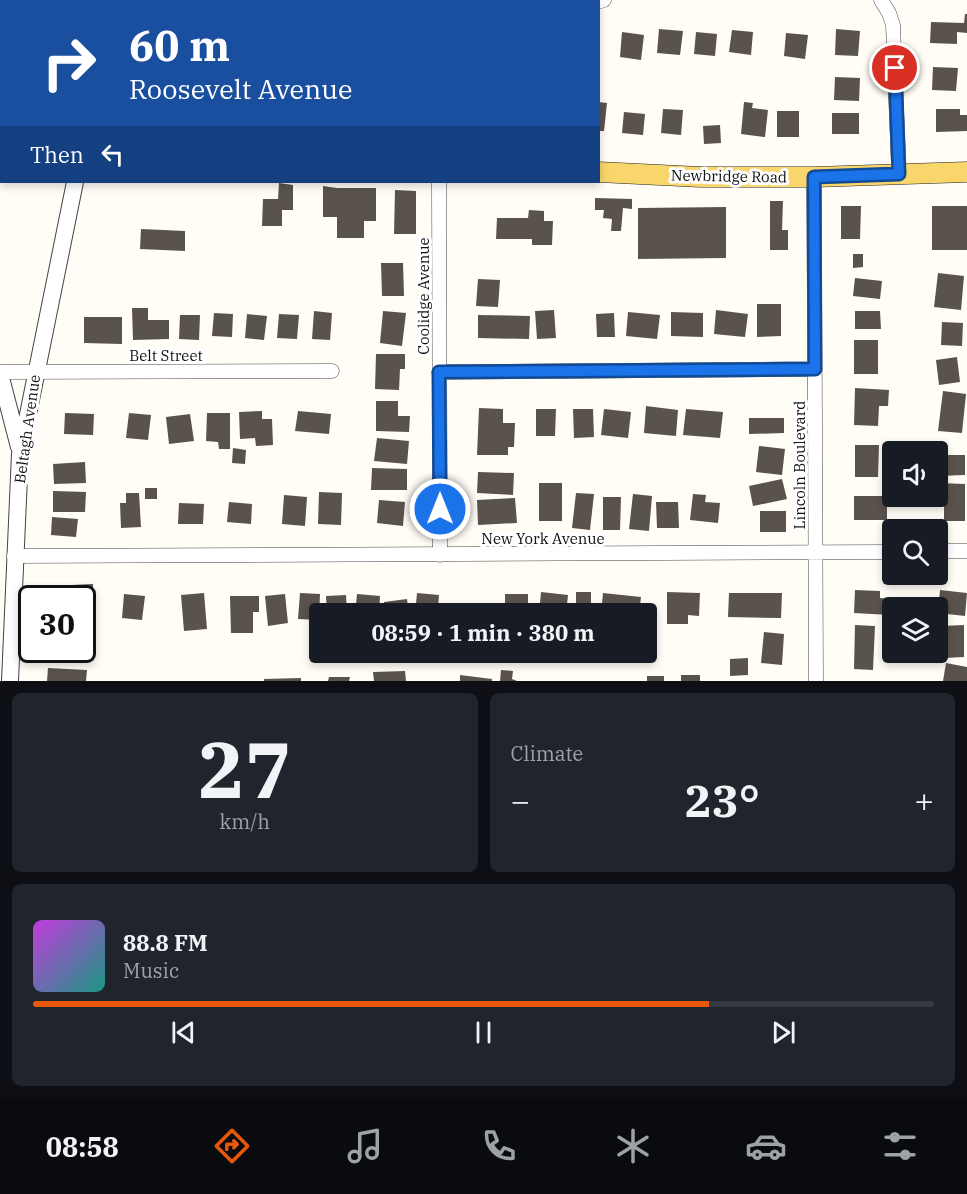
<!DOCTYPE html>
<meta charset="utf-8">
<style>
:root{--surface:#171b24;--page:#20242c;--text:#f1f3f6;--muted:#9ea1a6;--line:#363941;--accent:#ea580c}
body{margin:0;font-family:"IBM Plex Serif",serif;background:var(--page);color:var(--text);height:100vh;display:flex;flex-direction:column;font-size:22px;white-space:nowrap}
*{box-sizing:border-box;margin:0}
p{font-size:20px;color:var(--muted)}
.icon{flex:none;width:33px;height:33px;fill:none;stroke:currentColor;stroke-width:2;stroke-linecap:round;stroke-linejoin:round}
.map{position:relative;height:681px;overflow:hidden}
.sheet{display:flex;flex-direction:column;gap:12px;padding:12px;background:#0d0f14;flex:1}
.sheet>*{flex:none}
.top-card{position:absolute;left:0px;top:0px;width:600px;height:183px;box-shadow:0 3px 9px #0003;background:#1a4fa0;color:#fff;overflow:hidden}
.tools{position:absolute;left:882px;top:441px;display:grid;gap:12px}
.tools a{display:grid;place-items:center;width:66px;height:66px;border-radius:6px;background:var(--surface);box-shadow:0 3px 9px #0003;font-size:30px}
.speed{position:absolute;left:18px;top:585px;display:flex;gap:12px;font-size:30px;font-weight:700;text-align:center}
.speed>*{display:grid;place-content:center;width:78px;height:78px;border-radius:50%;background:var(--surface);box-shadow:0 3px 9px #0003;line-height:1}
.speed .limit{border:3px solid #111;border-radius:9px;background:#fff;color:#111}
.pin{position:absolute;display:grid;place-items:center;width:51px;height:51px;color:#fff;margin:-26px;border:3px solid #fff;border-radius:50%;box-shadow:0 2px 6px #0007}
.me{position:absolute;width:66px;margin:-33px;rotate:0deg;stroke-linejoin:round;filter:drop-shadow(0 0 4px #0008)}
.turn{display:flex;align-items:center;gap:21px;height:126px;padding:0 30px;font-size:27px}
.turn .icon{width:78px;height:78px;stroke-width:2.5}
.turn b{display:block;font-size:42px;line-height:51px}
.then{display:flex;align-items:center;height:57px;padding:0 30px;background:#0003;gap:12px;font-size:22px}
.big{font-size:45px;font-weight:700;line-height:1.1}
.sheet .widget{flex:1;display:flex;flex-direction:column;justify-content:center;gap:9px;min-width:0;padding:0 21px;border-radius:9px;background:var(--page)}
.sheet .dial{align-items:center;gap:0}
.dial b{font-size:78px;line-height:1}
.song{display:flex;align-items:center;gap:18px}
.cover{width:72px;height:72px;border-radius:9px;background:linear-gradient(135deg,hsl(290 70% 55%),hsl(170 70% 35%))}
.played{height:6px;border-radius:3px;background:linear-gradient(90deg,var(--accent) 75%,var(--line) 75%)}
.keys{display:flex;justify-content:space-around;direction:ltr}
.heat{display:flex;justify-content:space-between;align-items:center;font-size:33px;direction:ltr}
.sheet .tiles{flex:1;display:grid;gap:12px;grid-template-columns:1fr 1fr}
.widget:last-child{grid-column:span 2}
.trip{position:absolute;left:309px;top:603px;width:348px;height:60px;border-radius:6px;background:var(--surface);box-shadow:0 3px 9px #0003;font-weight:700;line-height:60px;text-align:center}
.tabs{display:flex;height:96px;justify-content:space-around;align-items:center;background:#090b0e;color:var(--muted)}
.tabs .icon{width:42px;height:42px}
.tabs .current{color:var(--accent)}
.tabs b{font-size:27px;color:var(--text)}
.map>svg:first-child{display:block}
</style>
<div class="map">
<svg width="967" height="681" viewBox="0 0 967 681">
<rect width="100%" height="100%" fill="#fffdf5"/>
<!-- building -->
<path fill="#5a524d" d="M965 14H967V33L957 32V44L930 43 931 22 964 23Z
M659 29 683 31 680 55 657 53Z
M836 29 860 31 858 56 835 55Z
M732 30 753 32 751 55 729 52Z
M622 32 644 35 641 60 620 57Z
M696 32 717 34 715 56 694 54Z
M786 33 808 35 805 59 784 56Z
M933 67 958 68 956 91 932 90Z
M835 77 860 78 859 101 834 100Z
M598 102 607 103 604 131H598Z
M744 102 753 103 752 108 768 110 765 137 741 134Z
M663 109 683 110 681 135 661 133Z
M936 109H960V115H967V131L936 132Z
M777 111H799V137H777Z
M624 112 645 114 643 135 622 133Z
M832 113H859V134H832Z
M720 125 721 143 704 144 703 126Z
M279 183 293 185V210H282V226H262L263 199H278Z
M323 186 337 188H376V221H364V238H337V217H323Z
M395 190 416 191V234H394Z
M595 198 632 199V209L623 208 621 231H611L612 219 603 218 604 210H595Z
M770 201H783L782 230H788V250H770Z
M841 206H861L860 239H841Z
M932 206H967V250H932Z
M726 207V258L638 259V208Z
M529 210 544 211V221H553L552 245H532V239H496L497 218H528Z
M141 229 185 231V251L140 249Z
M853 254H863V267L853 268Z
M381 263H403L404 296H382Z
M938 273 964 276 961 310 934 307Z
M855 278 882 281 880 299 853 296Z
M478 279 500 280 498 307 476 306Z
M757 304H781V336L757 337Z
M132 308H148V320H169V339L133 340Z
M554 310 556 338 537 339 535 311Z
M716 310 748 314 745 337 714 334Z
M314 311 332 313 330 340 312 339Z
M383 311 406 313 402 346 380 343Z
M855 311H880L881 329H855Z
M628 312 660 315 657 339 626 336Z
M671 312 703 313V337L671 336Z
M214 313 233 314 232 337 212 336Z
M614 313 615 337H597L596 314Z
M247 314 267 316 264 340 245 338Z
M279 314 299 315 297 339 277 338Z
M180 315H200L199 340 179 339Z
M478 315 530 316 529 339 478 338Z
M84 317H122V344L84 343Z
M942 322 963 323 962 346 941 345Z
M854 340H878V374H854Z
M376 354H405V369H400L399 390 375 389Z
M957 357 960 382 939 385 936 360Z
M855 388 889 390 888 406H879L878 426 854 425Z
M943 391 966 394 962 433 938 431Z
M376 401H398V416H410L409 432 376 431Z
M646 406 678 410 676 436 644 433Z
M479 408 503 409V423H515L514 447H508V455H477Z
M536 409H556L555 436H536Z
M573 409H593L594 437 574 438Z
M604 409 631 412 628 438 601 435Z
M686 409 723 412 720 438 683 435Z
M262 411V419H272L273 445 256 446 255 438 240 439 239 412Z
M298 411 331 414 329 434 295 431Z
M65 413 94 414 93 435 64 434Z
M129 413 151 415 148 440 126 438Z
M207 413H230V449H219L218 442 206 441Z
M190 414 194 441 169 444 166 417Z
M749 418H784V433L749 434Z
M377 438 409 441 407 464 374 461Z
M855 445H879L878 477H855Z
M759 446 785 449 782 475 756 472Z
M233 448 246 450 245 464 232 463Z
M938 455H965V475L938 476Z
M85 462 86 483 54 484 53 464Z
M372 468 407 469V490H371Z
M478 472 514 473 513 495 477 493Z
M782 479 787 499 753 506 749 486Z
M539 483H562V521H539Z
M938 483 965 484V521H944V499H932V496H938Z
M145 488H157V499H145Z
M53 491 86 492 85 512H53Z
M319 492 342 493 341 525 318 524Z
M126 493H139L141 527 121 528 120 503H126Z
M576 493 594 494 590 530 572 528Z
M633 494 652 496 649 531 629 529Z
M693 494 706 495 705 502 720 503 718 523 690 520Z
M284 495 307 497 305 526 282 524Z
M854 496H887V520H854Z
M603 497H621L620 530H603Z
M515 498 517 523 478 525 477 500Z
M379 500 405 502 403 526 377 523Z
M229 502 252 504 251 524 227 522Z
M656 502H678L679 528H657Z
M179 503 204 504 203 524H178Z
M760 511H786V532H760Z
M52 517 78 519 76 537 51 535Z
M93 584V605H82V598H51V586Z
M855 590 880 591V598L891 599 890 615 854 613Z
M940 590 967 593 965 616 938 613Z
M541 592 568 595 566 614H539Z
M576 592H591V614H576Z
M667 592 700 593 699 616 688 615V624H667Z
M204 593 207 629 184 631 181 595Z
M300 593 320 594 319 620 298 619Z
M417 593 439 595 438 608H444V614H415Z
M603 593 641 597 639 614H601Z
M729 593H782L781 618 728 617Z
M124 594 145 596 142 620 122 618Z
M285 594 288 623 268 626 265 596Z
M357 594 380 596 379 614H355Z
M505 594H528V614H505Z
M346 595 347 614H327L326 596Z
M230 596H259V612H253V633H231Z
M407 599 409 614H386L384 602Z
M459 603H492V614H460Z
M855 625 875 626 873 670 854 669Z
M964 625V657L943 658 942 626Z
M764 632 784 634 782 665 761 663Z
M48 650H76L75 661 48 659Z
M748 658V675L730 676V659Z
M946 663 967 667V681H943Z
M48 668 87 670 86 681H47Z
M501 670 513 671 512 679 517 681H500Z
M405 671 406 681H374L373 672Z
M460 675 492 679V681H460Z
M681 675H700V681H681Z
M647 676H664V681H647Z
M329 677H350L349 681H328Z
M301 678V681H264V679Z"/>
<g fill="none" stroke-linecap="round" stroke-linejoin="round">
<!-- minor casing -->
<g stroke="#444" stroke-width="15">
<path id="minor" d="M80 0 81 2
M272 0V2
M463 0 464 2
M881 0 889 13 893 25 899 174
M598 2 604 0
M814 177 816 681
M439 182 440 555
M0 372 332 371
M439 372 815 369
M938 551H967
M14 556 892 552"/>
</g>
<!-- tertiary casing -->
<g stroke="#444" stroke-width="18">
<path id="tertiary" d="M0 374 19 447
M10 681 20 454 75 182"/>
</g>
<!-- primary casing -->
<g stroke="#222" stroke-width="21">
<path id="primary" d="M0 145H2
M598 172 701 177H814L967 172"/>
</g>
<!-- minor -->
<use href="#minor" stroke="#fff" stroke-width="14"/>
<!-- tertiary -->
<use href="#tertiary" stroke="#fff" stroke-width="16"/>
<!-- primary -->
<use href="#primary" stroke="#f9d66b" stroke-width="20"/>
</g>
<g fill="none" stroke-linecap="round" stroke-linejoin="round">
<!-- route casing -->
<g stroke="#114b97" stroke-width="15">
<path id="route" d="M440 509 439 372 815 369 814 177 899 174 895 68"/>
</g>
<!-- route -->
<use href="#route" stroke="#1a73e8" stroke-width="10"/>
</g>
<g text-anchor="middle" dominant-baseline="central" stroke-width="6" stroke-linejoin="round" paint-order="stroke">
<!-- street labels -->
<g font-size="15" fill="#111" stroke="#fff">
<text transform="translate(729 176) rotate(1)">Newbridge Road</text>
<text transform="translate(423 296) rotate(-90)">Coolidge Avenue</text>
<text x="166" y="355">Belt Street</text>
<text transform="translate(27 429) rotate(-82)">Beltagh Avenue</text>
<text transform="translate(799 465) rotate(-90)">Lincoln Boulevard</text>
<text x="543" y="538">New York Avenue</text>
</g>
</g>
</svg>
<div class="tools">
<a><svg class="icon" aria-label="sound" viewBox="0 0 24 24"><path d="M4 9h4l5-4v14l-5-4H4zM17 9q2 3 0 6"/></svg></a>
<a><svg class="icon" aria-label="search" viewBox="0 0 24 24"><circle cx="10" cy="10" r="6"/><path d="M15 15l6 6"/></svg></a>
<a><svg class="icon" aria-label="layers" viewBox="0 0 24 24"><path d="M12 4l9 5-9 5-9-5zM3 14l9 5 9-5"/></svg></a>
</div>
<div class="speed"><div class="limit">30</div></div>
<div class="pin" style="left:895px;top:68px;background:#d93025"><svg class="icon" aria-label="arrive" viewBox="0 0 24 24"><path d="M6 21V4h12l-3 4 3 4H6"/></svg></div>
<svg class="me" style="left:440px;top:509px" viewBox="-20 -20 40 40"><circle r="17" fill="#1a73e8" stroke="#fff" stroke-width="3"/><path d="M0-11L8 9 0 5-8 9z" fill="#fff"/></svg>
<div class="trip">08:59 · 1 min · 380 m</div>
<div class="top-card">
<div class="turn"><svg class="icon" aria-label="right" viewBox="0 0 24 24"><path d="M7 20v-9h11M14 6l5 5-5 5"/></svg><div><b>60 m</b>Roosevelt Avenue</div></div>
<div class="then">Then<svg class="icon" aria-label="left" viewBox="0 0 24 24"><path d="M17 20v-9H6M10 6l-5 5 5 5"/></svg></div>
</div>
</div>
<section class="sheet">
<div class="tiles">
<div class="widget dial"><b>27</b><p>km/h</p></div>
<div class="widget"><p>Climate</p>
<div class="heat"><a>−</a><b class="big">23°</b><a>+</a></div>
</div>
<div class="widget">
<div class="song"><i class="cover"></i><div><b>88.8 FM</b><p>Music</p></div></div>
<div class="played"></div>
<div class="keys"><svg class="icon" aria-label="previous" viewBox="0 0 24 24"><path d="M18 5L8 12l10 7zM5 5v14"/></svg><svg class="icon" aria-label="pause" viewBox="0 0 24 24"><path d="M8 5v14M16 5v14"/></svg><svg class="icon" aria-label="next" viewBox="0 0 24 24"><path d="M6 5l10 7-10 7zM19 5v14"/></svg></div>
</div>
</div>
</section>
<nav class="tabs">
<b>08:58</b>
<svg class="icon current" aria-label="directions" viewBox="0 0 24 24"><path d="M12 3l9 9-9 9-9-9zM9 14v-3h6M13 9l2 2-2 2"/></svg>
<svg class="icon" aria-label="music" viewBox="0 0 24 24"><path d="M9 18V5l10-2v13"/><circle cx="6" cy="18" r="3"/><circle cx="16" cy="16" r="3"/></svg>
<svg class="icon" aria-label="phone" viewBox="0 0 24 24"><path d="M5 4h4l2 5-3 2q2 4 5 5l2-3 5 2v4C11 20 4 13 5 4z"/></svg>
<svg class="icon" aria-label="climate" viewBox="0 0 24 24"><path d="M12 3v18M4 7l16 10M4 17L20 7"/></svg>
<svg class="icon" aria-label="car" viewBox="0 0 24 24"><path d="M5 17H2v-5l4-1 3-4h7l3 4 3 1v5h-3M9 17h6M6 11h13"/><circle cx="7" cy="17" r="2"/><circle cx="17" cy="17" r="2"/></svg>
<svg class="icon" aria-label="filters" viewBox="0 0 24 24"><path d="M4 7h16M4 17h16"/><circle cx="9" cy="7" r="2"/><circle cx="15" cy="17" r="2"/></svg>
</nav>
